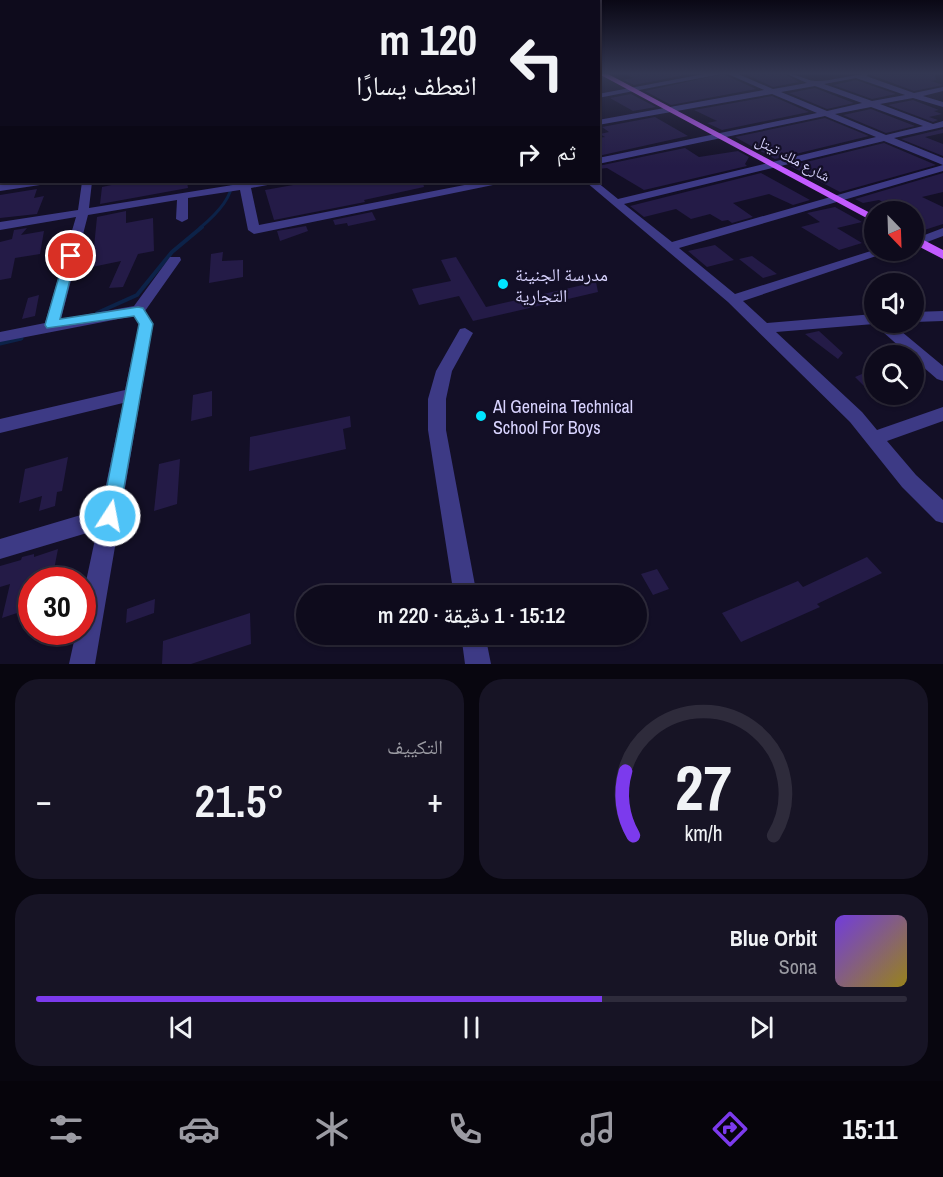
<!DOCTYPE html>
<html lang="ar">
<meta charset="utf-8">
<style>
:root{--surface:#0e0b1c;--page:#171425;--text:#f1f3f6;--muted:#9b9ba3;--line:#2e2b3b;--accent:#7c3aed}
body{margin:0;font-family:"Archivo Narrow","Noto Naskh Arabic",sans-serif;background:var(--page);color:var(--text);direction:rtl;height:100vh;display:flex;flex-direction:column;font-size:22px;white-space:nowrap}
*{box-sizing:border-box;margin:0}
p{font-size:20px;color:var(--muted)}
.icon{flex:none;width:33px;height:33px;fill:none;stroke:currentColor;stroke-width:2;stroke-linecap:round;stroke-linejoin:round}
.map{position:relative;height:664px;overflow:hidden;direction:ltr}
.details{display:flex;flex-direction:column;gap:15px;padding:15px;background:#08060f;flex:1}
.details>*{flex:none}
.guide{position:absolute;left:0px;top:0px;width:600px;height:183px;box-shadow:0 2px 4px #0004,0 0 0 2px var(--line);direction:rtl;background:#0e0b1c;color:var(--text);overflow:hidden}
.needle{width:39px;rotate:157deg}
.buttons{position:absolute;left:864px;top:201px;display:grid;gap:12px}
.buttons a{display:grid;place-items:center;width:60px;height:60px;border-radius:50%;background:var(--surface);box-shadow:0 2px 4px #0004,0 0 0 2px var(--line);font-size:30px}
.speed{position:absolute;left:18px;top:567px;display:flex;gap:12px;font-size:30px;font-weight:700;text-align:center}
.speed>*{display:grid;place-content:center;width:78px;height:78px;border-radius:50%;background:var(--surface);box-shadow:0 2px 4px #0004,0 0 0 2px var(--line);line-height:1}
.speed .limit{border:9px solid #d22;background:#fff;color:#111}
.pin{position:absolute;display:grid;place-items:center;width:51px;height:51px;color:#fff;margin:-26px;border:3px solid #fff;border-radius:50%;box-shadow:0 2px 6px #0007}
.me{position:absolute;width:66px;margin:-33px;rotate:11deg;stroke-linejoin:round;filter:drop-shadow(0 0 4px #0008)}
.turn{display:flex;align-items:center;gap:21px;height:126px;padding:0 24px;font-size:27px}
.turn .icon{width:78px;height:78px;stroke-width:2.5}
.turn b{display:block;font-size:42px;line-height:51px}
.then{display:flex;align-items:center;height:57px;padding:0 24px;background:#0003;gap:12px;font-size:22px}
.big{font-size:45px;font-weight:600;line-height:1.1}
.details .widget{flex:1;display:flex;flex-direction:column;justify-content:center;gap:9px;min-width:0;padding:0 21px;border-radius:24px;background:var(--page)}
.details .dial{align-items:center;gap:0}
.dial svg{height:156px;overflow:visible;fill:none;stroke:var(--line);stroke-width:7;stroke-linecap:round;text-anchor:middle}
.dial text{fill:var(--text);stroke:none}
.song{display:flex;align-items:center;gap:18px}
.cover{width:72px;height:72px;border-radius:9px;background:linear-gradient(135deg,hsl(260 70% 55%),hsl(50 70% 35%))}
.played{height:6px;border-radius:3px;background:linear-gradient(90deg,var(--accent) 65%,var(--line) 65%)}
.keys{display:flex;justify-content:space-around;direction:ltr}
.heat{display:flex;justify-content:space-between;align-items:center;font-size:33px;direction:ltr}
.details .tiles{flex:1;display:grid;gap:15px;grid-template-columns:1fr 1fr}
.widget:last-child{grid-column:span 2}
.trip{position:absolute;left:296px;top:585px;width:351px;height:60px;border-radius:30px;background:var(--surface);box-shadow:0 2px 4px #0004,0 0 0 2px var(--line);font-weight:600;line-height:60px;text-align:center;direction:rtl}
.dock{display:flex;height:96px;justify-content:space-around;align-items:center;background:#06040b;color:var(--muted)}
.dock .icon{width:42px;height:42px}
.dock .active{color:var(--accent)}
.dock b{font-size:27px;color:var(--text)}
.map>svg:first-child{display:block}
</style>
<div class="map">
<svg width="943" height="664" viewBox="0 0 943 664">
<rect width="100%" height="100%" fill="#130f26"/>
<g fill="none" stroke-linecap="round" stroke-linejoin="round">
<!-- stream-far2 -->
<path stroke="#0c2248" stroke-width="3" d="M200 228C212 218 232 199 232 182"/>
<!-- stream-far1 -->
<path stroke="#0c2248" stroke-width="4" d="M97 313 137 295 172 252 202 227
M18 339 21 338"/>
<!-- stream -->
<path stroke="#0c2248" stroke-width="5" d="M0 343 21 338"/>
</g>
<!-- building -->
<path fill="#241b47" d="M626 74H690L634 85 623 80 633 78Z
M723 74 756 89 671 105 645 91Z
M745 74H785L799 82 773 87Z
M935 74 936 80 931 81 943 85 914 91 871 75Z
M856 80 896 94 872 99 833 85Z
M815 88 854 103 827 109 789 93Z
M631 94 656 107 633 111 610 98Z
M772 96 809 112 722 130 707 123 717 121 694 110Z
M913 100 939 110 934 111 942 114 929 117 938 120 933 122 888 105Z
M871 109 915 126 886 133 843 115Z
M655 117 688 136 598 156V138L605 137 600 134 609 132 602 127Z
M825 118 869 136 775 159 735 137Z
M943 129V133L925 137 943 144V156L901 139Z
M884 143 936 165 840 192 790 166Z
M685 148 699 157 738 151 749 157 745 164 747 166 644 190 607 168 598 169V166Z
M761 173 810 200 793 205 769 194 733 203 753 217 732 223 728 220 722 221 710 214 691 219 676 209 644 217 630 206Z
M943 173V192L922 197 943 207V224L915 233 914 219 917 218 914 217V212H903L879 200 863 203 855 199Z
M116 182H187L188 188 100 204 102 187 116 184Z
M310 182H423L424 187 364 200 365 202 274 220 265 190Z
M37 189 34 198 44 196 37 214 0 218V195Z
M835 207 862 222 837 228 862 243 839 250 801 227 820 222 807 213Z
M126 211V223L153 218 154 251 138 254 123 287 109 288 121 261 92 267 97 217Z
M372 212 376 220 348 226 347 223 335 225 333 220Z
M306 226 308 231 280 241 277 231Z
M27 228 21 235 44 231 40 254 15 258 11 278 0 280V242L12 239 14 230Z
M715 245 734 260 707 267 688 251Z
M223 252 222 261 243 260V277L209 283 211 254Z
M752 256 777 274 763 278 739 259Z
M456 257 486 307 596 282 598 292 473 321 459 296 419 305 412 289 451 281 441 260Z
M39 295 35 316 22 319 28 298Z
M819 331 843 353 838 359 805 334Z
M869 371 874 376V396L855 377Z
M212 391V416L191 421 193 395Z
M350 416 351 427 343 429 346 449 249 471 250 437Z
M68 457 62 491 57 492 55 506 39 511 42 496 19 503 25 469Z
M180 459 177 504 154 511 159 464Z
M58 549 52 580H32V608L2 618 10 584 0 587V566L21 560 22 557 34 554V557Z
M867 557 882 573 817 604 820 607 741 642 722 613 798 581 803 587Z
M657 569 669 589 653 595 641 574Z
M155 599 154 613 126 623 127 609Z
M250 613 251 644 191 664H162L163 641Z"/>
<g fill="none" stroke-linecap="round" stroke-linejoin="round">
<!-- minor -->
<path fill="#3d3a85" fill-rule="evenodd" d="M704 74H721L598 98V94Z
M728 74H738L773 89 807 83 787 74C798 74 805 80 815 81 829 82 853 74 869 74L866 76 914 93 943 87V91L923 96 943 102V107L913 98 880 104 933 124 943 121V127L894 138 943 158V165L884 141 624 204 672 242 943 165V171L679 248 735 294 874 250H894L743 301 767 323 874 314V322H890L943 366V381L937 379 914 359V356H910L874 324 776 332 862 412 877 430 943 407V421L887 441 916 475 943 500V523L936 521 902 487 850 422 728 302 586 182H597L618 199 876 137 825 116 598 164V158L817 113 772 94 598 125V120L764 90ZM856 78 905 95 872 101 824 84ZM815 86 862 103 827 111 781 92ZM871 107 923 126 886 135 835 114Z
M0 78H2V82H0Z
M0 107H2V111H0Z
M2 127V133L0 134V128Z
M0 153H2V159H0Z
M22 182H45L40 185 0 191V185Z
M82 182H92L89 208 239 184V182H274L273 184 251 188 259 225 480 182H498L493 185 254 234 248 230 240 190 188 198V219L182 222 176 219 177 200 88 215 61 319 134 306 170 257H180L181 260 145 311 153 324 95 664H69L76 632H82V600L97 530 0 559V539L101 509 123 403 0 433V419L125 390 139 324 134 316 0 342V332L45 323 76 217 0 230V222L78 210Z
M943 228V236L914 247V239Z
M943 311V321L914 322V312Z
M465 328 473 333 452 371 446 399V430L477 596H454L428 430V399L436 371 460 329Z
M461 634H485L491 664H465Z"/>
<!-- major -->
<path fill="#c25bff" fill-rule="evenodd" d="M599 74H608L874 215V222Z
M914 235 943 250V259L914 244Z"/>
</g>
<!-- sky -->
<linearGradient id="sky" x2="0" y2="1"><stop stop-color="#0a0815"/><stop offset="0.44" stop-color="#333752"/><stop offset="1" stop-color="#333752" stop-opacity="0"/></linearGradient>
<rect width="943" height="167" fill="url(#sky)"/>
<!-- route -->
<path fill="#4fc3f7" stroke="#337fa1" stroke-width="1.5" d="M71 253 76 256 60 319 138 307 143 308 153 324 119 516 117 522 110 524 103 522 101 516 139 324 134 316 47 328 45 325 65 256Z"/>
<!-- markers -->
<g fill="#00e5ff" stroke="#130f26" stroke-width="2">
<circle cx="503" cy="284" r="6"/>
<circle cx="481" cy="416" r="6"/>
</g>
<g text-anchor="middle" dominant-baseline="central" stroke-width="4.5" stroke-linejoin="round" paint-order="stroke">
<!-- far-street labels -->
<g font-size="15" fill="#d9d4ff" stroke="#130f26">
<text transform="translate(793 158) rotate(28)">شارع ملك تيتل</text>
</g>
<!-- poi labels -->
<g font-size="18" fill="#d9d4ff" stroke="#130f26" text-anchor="start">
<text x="515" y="274">مدرسة الجنينة<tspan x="515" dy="21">التجارية</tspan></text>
<text x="493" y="406">Al Geneina Technical<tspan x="493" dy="21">School For Boys</tspan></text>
</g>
</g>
</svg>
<div class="buttons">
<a><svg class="needle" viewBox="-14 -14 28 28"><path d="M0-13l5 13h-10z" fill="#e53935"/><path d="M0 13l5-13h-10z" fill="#9b9ba3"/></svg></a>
<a><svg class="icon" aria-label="sound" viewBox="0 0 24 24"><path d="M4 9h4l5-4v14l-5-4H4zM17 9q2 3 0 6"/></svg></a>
<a><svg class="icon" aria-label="search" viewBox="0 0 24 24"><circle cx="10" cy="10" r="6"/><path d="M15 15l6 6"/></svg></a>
</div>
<div class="speed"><div class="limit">30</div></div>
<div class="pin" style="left:71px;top:256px;background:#d93025"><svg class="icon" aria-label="arrive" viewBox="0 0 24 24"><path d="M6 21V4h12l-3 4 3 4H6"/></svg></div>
<svg class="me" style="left:110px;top:516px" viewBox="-20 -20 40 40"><circle r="17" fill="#4fc3f7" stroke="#fff" stroke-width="3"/><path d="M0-11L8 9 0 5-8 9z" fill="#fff"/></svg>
<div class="trip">15:12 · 1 دقيقة · 220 m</div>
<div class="guide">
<div class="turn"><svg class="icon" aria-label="left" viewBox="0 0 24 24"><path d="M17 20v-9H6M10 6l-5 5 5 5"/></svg><div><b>120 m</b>انعطف يسارًا</div></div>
<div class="then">ثم<svg class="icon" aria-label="right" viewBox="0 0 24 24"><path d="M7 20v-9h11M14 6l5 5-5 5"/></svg></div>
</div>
</div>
<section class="details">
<div class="tiles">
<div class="widget dial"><svg viewBox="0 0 100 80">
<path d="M14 69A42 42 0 1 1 86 69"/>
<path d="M14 69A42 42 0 0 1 10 36" stroke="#7c3aed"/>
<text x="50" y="56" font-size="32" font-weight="700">27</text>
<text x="50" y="72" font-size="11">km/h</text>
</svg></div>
<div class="widget"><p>التكييف</p>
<div class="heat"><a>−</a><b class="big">21.5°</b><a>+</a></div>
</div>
<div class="widget">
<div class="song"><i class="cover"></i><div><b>Blue Orbit</b><p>Sona</p></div></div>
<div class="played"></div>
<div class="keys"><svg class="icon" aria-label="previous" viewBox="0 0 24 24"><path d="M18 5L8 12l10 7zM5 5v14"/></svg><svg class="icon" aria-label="pause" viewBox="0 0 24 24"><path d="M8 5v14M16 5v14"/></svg><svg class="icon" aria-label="next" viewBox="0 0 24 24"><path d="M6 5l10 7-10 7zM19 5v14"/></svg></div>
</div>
</div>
</section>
<nav class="dock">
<b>15:11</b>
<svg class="icon active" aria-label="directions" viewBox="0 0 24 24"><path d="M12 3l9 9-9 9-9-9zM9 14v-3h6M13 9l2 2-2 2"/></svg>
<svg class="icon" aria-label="music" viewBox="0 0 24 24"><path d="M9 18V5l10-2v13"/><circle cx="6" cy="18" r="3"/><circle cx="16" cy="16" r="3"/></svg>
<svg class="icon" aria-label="phone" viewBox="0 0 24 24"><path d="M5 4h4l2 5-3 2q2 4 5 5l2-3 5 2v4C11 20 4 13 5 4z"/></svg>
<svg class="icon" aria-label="climate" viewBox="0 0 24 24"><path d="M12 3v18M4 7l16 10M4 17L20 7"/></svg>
<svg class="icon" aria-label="car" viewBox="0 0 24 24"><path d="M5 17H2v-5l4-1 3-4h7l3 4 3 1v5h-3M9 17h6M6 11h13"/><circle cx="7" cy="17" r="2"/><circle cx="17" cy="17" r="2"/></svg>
<svg class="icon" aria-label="filters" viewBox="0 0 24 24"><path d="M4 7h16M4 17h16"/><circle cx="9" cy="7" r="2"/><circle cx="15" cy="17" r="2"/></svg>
</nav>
